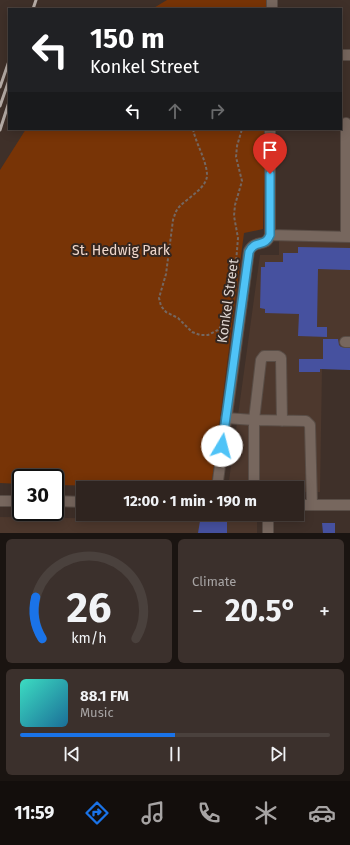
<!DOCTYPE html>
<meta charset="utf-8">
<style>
:root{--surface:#2f241f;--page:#3b302c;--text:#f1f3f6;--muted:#a7a4a4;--line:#4a413d;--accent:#1a73e8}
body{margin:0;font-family:"Fira Sans",sans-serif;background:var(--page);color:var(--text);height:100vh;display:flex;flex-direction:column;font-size:15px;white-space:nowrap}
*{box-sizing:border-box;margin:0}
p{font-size:13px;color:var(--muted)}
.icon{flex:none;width:22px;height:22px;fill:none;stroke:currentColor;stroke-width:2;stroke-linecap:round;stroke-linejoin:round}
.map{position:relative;height:533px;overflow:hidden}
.drawer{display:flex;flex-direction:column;gap:6px;padding:6px;background:#1a1411;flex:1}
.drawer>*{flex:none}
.banner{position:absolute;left:8px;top:8px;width:334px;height:122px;border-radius:0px;box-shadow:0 2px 10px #0003,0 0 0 1px var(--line);background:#202124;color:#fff;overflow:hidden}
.speed{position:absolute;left:12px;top:469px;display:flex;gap:8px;font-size:20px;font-weight:700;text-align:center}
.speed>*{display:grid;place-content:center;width:52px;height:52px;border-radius:50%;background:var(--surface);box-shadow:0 2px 10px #0003,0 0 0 1px var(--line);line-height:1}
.speed .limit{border:2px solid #111;border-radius:6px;background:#fff;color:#111}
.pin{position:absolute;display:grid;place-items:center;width:34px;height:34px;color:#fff;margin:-41px -17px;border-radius:50% 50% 50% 0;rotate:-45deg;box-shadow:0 0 4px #0007}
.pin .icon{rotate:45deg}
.me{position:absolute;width:44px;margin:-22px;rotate:8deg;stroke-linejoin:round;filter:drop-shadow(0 0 3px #0008)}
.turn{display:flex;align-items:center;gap:14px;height:84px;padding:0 16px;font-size:18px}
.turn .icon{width:52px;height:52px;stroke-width:2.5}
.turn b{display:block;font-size:28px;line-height:34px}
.lanes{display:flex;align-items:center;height:38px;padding:0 16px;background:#0003;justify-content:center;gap:20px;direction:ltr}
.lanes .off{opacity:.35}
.big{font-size:30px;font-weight:700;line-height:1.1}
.drawer .tile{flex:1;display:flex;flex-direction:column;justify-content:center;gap:6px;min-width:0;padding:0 14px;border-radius:6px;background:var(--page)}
.drawer .dial{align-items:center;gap:0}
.dial svg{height:104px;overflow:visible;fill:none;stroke:var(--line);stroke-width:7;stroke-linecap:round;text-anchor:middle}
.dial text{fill:var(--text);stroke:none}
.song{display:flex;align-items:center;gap:12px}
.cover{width:48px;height:48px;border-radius:6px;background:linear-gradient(135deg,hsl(170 70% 55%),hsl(200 70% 35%))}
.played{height:4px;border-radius:2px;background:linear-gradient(90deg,var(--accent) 50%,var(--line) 50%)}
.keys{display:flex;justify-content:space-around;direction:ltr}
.heat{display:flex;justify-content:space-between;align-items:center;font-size:22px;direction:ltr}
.drawer .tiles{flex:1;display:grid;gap:6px;grid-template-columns:1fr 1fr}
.tile:last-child{grid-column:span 2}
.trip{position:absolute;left:76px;top:481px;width:228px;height:40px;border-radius:0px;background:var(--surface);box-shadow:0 2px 10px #0003,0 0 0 1px var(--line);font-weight:700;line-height:40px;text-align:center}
.dock{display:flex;height:64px;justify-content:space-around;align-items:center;background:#130e0c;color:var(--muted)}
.dock .icon{width:28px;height:28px}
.dock .selected{color:var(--accent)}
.dock b{font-size:18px;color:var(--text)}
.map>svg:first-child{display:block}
</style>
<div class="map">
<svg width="350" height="533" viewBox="0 0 350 533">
<rect width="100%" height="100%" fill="#3f3029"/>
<!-- built -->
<path fill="#4d382d" d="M279 232H350V368H322L320 492H297V488H228L260 255H279Z
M0 517 198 520H257V533H0Z"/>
<!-- green -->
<path fill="#783406" d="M167 0H268V9H152Z
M26 129H265L263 229 244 233 211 488 55 485V478H21V484L0 483V170Z"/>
<!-- building -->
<path fill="#46519f" d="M298 247 350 248V270L318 269 317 327H327V337L298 336 299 314 265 313V309L260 308 261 267H265V262H283V253H298Z
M323 339H338L339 345 341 347 350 348V370L320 369V372H299V359H323Z
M227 520V533H198L200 521Z
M322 523H335V533H323Z"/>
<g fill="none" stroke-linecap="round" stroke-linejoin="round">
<!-- minor casing -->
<g stroke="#594d46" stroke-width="12">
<path id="minor" d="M272 9V0
M341 55H350
M346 123V236
M270 235 350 237
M345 342H350
M226 418 254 420 306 421 310 425 312 505
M217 488 249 251C255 239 266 248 270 235V129
M254 488V420L261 360 264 356H278L281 358 282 421
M0 501H21
M55 501 83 502
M297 505H350
M268 533V514"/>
</g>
<!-- path -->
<path stroke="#746761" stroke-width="2" stroke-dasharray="3 2" stroke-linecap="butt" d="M193 129C196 144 206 159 207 174 208 187 189 197 180 206 176 210 175 214 173 220L166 274 159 298 161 306 166 312 178 318 192 332 200 335H208L218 330 226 320 231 311
M235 275 238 238 234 216 235 205 242 181 236 157 237 146 242 129"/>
<!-- minor -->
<use href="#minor" stroke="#77675e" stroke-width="10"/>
<!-- rail -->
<path stroke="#b6aca6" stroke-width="3" d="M33 9 36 0
M0 87 9 61
M0 106 9 80
M0 130 9 102"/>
</g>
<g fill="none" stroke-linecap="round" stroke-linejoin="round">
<!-- route casing -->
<g stroke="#337fa1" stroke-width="10">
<path id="route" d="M222 446 249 252C255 239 265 248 270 235V174"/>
</g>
<!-- route -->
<use href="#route" stroke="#4fc3f7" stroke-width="7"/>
</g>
<g text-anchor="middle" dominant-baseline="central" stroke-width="4" stroke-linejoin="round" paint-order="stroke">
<!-- park labels -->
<g font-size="14" fill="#efd7cb" stroke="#34261f">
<text x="121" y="250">St. Hedwig Park</text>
</g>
<!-- street labels -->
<g font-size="14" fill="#ded5d0" stroke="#34261f">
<text transform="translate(228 301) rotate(-82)">Konkel Street</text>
</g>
</g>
</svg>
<div class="speed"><div class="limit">30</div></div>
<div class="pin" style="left:270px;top:174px;background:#d93025"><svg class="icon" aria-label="arrive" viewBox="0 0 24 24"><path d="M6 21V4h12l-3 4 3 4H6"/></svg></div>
<svg class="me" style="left:222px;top:446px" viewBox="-20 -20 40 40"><circle r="19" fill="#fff"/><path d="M0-13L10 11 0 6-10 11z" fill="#4fc3f7"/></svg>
<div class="trip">12:00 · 1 min · 190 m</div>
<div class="banner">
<div class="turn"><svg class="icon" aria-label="left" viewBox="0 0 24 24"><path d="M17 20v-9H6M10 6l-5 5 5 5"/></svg><div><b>150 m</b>Konkel Street</div></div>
<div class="lanes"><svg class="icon" aria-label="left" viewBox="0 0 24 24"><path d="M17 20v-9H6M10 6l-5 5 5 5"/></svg><svg class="icon off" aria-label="ahead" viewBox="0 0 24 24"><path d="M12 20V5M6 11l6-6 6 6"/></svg><svg class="icon off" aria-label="right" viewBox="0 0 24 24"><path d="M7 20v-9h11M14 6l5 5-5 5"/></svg></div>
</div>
</div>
<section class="drawer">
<div class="tiles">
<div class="tile dial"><svg viewBox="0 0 100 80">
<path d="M14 69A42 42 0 1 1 86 69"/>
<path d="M14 69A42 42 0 0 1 9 37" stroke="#1a73e8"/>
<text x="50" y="56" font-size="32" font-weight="700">26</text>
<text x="50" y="72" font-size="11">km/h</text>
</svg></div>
<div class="tile"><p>Climate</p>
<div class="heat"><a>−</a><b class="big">20.5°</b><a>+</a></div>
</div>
<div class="tile">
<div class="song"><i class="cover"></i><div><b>88.1 FM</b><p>Music</p></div></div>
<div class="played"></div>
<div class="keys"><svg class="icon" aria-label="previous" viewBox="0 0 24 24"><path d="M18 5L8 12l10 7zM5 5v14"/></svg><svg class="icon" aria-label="pause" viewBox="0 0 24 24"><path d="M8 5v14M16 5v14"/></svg><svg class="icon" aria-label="next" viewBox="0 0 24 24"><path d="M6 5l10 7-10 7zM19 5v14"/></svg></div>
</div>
</div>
</section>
<nav class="dock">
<b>11:59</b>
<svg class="icon selected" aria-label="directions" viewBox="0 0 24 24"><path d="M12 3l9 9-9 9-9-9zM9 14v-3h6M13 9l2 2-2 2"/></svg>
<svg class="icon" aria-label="music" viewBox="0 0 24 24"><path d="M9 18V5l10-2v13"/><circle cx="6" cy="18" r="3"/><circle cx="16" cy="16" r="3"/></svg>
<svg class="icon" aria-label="phone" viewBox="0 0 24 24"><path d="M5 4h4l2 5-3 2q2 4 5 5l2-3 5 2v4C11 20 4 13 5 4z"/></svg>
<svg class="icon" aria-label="climate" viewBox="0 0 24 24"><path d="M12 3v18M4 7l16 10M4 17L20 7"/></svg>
<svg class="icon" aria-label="car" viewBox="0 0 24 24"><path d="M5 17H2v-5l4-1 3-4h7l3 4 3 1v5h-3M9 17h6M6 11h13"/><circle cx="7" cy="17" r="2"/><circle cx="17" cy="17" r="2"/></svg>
</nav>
